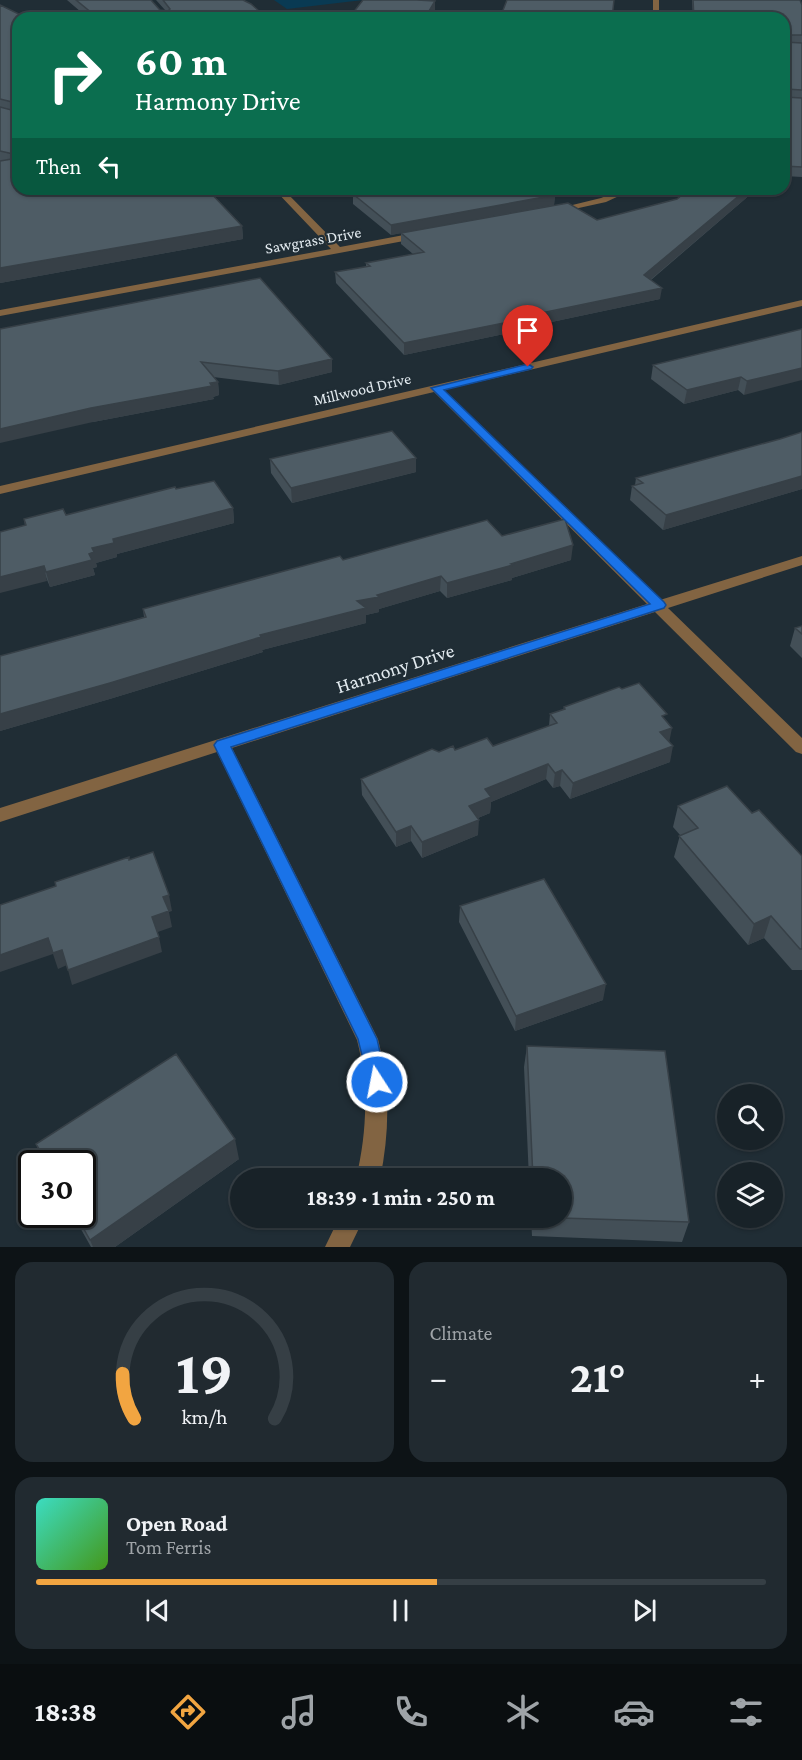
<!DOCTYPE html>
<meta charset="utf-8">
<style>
:root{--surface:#182228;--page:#212a30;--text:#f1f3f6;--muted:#9fa4a8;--line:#363f45;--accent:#f2a541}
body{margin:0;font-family:"Crimson Pro",serif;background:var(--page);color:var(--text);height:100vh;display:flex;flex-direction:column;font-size:22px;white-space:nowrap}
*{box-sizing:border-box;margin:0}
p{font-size:20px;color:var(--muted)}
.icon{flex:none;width:33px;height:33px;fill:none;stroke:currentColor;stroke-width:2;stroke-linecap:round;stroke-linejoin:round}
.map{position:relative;height:1247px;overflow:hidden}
.sheet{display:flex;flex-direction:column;gap:15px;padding:15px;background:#0d1316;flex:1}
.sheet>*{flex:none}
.top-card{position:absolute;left:12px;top:12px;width:778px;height:183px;border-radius:18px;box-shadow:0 2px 4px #0004,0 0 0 2px var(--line);background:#0b6e4f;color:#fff;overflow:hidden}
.controls{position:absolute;left:717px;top:1084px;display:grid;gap:12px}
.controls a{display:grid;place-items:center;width:66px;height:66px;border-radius:50%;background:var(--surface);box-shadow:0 2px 4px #0004,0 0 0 2px var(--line);font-size:30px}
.speed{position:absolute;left:18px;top:1150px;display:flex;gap:12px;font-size:30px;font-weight:700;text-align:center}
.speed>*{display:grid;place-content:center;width:78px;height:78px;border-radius:50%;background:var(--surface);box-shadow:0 2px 4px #0004,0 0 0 2px var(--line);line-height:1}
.speed .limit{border:3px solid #111;border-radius:9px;background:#fff;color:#111}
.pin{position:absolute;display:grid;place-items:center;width:51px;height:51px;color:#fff;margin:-62px -26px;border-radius:50% 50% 50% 0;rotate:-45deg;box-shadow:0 0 6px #0007}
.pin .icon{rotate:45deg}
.me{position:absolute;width:66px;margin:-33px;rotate:349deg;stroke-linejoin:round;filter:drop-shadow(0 0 4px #0008)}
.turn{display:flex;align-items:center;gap:21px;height:126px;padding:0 24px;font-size:27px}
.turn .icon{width:78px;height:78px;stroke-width:2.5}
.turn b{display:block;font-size:42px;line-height:51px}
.then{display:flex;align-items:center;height:57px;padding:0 24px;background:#0003;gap:12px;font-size:22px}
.big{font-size:45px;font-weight:700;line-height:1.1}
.sheet .tile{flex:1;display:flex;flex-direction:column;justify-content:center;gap:9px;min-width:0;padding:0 21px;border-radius:18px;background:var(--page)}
.sheet .dial{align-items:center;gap:0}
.dial svg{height:156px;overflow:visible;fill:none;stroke:var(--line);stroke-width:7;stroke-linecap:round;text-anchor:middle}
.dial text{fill:var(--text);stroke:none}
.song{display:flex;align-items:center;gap:18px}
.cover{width:72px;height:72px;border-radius:9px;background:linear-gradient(135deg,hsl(170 70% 55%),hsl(100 70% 35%))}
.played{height:6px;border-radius:3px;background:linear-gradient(90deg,var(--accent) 55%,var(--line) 55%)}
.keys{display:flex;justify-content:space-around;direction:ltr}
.heat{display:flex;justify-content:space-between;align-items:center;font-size:33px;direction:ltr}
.sheet .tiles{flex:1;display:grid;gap:15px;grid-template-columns:1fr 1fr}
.tile:last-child{grid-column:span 2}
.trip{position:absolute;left:230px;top:1168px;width:342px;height:60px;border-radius:30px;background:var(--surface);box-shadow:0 2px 4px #0004,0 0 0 2px var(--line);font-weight:700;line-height:60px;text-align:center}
.menu{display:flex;height:96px;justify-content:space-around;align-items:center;background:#0a0e10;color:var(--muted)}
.menu .icon{width:42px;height:42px}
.menu .active{color:var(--accent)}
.menu b{font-size:27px;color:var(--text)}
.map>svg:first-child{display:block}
</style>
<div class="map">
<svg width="802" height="1247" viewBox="0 0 802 1247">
<rect width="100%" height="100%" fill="#202d35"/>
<!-- green -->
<path fill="#093a53" d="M274 0H363L287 9Z"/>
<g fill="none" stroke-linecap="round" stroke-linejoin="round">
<!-- street -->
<path fill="#826442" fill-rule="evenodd" d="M653 0H659V18H653Z
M274 189H283L340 247 420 232 425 235 420 238 0 316V310L331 249Z
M623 189H634L606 202 556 213 552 210 601 198Z
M802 300V306L444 390 660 600 802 556V565L668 608 802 738V754L796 752 655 612 232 748 378 1039C390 1086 390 1131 380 1179H356C367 1132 369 1087 357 1040L217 752 0 822V808L647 604 434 392 0 494V486Z
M339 1218H364L350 1247H325Z"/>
</g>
<!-- wall -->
<path fill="#434f57" d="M67 0H151L160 10H165L156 0H243L267 18H88Z
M692 0H800L802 5V177L784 176V18H693Z
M0 5 18 18V189L242 226 243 239 0 283Z
M689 189H753L752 193 651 280 660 299 528 327V329L404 355 336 283 335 272 366 267V263L413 254 401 244V233L391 235 353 204V194L555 195 554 205 597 220 677 199Z
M0 329 332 372 279 385 213 377 218 382 219 395 213 397 214 399 93 422Z
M802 329 744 395 738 390 684 404 651 379 653 365Z
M802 432V489L663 530 630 500 632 486 635 485 636 478 780 439Z
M416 458V472L292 503 271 473 270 459Z
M176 489 233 508 234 523 117 554V557L96 563 97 567 93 568 95 575 50 587 25 526 24 519 66 515Z
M502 536 571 560 512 578V580L447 598 440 591 379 609V612L366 615V623L262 650 263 652 113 698 0 731V656L144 617 143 609 343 560Z
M802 626V658L790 646 795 628Z
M564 707 666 721 669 742 670 762 570 799 560 786 553 788 546 779 491 802 490 813 478 818V835L422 858 411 841 396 847 362 795 361 779 439 752 493 746 549 726 550 714 563 710Z
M678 806 752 813 802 856V970H792L764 938 748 945 674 857 680 835 673 827Z
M460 906 603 1000 515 1031 459 922Z
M527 1046 689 1222 682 1242 532 1236 531 1218H561V1179H529L524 1067Z
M36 1144 239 1159 115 1247H91L73 1215H82V1164H44Z"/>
<!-- shaded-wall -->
<path fill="#374047" d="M435 1V10L431 18H425Z
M747 189H753L752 193 643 286 644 275Z
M555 195 554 205 391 235V225Z
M242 226 243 239 0 283V268Z
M662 288 660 299 528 327V329L404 355V343Z
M332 359V372L279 385 278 371Z
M802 368V380L744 395 747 381Z
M741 377 738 390 684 404 687 390Z
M218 382 219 395 213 397 214 399 93 422 0 443V429L91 408Z
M416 458V472L292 503 291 488Z
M802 476V489L663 530 666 515Z
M233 508 234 523 117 554V557L96 563 97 567 93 568 95 575 50 587 46 572 89 554 92 548 113 539Z
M573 545 571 560 512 578V580L447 598V583Z
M44 566 47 581 0 593V577Z
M441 576 440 591 379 609V612L366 615V623L262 650 263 652 113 698 0 731V714L260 635 377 595Z
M672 728 669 743 660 732Z
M673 746 670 762 570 799 573 783Z
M548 764 546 779 491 802 490 813 468 822 469 806 485 789Z
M562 770 560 786 553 788 555 773Z
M479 820 478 835 422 858V842Z
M411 826V841L396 847V832Z
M169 895 172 911 169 912 172 927 155 933 152 917 163 897Z
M771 916 764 938 748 945 754 924Z
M159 937 162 952 72 985 68 970Z
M48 938 62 950 67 965 58 969 53 954 0 972V955Z
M606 984 603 1000 515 1031 516 1016Z
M235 1139 239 1159 115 1247H93L90 1240Z"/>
<!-- building -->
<path fill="#4e5c65" stroke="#374047" stroke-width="1.5" d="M76 0H151L160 10 168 11 170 9 163 0H243L251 4 267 18H98Z
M363 0H417L435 1 425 18H349Z
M507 0H614L612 18H500Z
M693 0H800L802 5V35H786L784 40V18H694Z
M0 5 27 18H18V109L16 103 0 99Z
M784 42 802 43V90L786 89 784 90Z
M784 97 802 98V167L784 166Z
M0 107 15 111 18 109V155L0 151Z
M18 158V189H207L242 226 0 268V161Z
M383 189H545L555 195 391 225 353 194Z
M689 189H747L644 275 662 288 527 316 529 318 404 343 335 272 370 266 366 263 424 252 401 233 568 203 597 220 677 199Z
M260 278 332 359 278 371 201 362 218 382 210 383 212 386 91 408 0 429V329Z
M802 329V368L747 381 741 377 687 390 653 365Z
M392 431 416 458 291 488 270 459Z
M802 432V476L666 515 632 486 643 483 636 478 780 439Z
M214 481 233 508 113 539 114 543 92 548 94 552 89 554 92 560 46 572 44 566 0 577V532L26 525 24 519 63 509 66 515 175 487 176 489Z
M565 519 573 545 511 564 513 565 447 583 441 576 377 595 379 597 357 601 366 608 260 635 261 637 110 683 0 714V656L146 617 143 609 340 556 343 560 487 520 502 536Z
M802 626V634L795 628Z
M639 683 667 714 662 716 672 728 660 732 673 746 573 783 562 770 555 773 548 764 485 789 491 797 469 806 479 820 422 842 411 826 396 832 361 779 432 749 439 752 453 746 455 750 487 738 493 746 557 723 550 714 565 709 564 707 619 687 622 689Z
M727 786 752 813 759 810 802 856V949H800L771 916 754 924 679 836 698 828 678 806Z
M153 852 169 895 163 897 169 911 152 917 159 937 68 970 62 950 53 953 48 938 0 955V905L56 886 55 882 129 857V860Z
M544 879 606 984 516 1016 460 906Z
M527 1046 665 1051 689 1222 561 1218V1179H533Z
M176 1054 235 1139 90 1240 76 1215H82V1164H48L36 1144Z"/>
<!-- route -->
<path fill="#1a73e8" stroke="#114b97" stroke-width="1.5" d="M528 364 533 367 531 369 444 390 664 602 666 605 664 608 231 747 377 1039 387 1082 384 1088 377 1091 370 1088 358 1039 214 745 217 741 650 604 431 388Z"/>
<g text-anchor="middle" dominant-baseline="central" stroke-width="4.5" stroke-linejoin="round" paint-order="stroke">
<!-- far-street labels -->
<g font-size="16" fill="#e2eaef" stroke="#202d35">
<text transform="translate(313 240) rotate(-10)">Sawgrass Drive</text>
<text transform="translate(362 389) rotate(-13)">Millwood Drive</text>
</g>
<!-- street labels -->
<g font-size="20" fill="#e2eaef" stroke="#202d35">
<text transform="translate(395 668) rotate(-18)">Harmony Drive</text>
</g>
</g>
</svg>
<div class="controls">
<a><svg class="icon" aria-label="search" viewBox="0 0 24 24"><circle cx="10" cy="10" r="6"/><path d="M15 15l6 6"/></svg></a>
<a><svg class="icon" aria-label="layers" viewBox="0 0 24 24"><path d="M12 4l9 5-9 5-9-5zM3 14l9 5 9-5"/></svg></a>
</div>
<div class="speed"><div class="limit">30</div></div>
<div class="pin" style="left:528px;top:367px;background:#d93025"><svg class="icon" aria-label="arrive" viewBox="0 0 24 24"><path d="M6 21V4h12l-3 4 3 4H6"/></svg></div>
<svg class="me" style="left:377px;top:1082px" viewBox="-20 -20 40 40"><circle r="17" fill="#1a73e8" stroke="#fff" stroke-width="3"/><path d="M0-11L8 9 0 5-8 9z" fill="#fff"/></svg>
<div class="trip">18:39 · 1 min · 250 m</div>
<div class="top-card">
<div class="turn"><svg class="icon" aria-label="right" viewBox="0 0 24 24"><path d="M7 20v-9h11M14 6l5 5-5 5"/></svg><div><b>60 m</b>Harmony Drive</div></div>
<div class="then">Then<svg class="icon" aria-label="left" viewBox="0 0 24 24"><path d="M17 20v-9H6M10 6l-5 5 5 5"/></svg></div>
</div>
</div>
<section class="sheet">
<div class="tiles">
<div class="tile dial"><svg viewBox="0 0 100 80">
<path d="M14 69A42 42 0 1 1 86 69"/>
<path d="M14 69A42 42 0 0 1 8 46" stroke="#f2a541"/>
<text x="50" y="56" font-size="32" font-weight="700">19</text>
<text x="50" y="72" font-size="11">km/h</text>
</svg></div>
<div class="tile"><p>Climate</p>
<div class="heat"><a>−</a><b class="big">21°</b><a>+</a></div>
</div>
<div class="tile">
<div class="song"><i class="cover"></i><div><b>Open Road</b><p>Tom Ferris</p></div></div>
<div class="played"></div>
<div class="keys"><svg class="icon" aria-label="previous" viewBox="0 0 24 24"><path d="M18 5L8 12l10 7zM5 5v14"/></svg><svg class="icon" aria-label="pause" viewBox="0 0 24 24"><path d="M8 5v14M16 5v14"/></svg><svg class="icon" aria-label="next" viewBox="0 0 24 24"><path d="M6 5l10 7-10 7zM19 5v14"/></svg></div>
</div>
</div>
</section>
<nav class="menu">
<b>18:38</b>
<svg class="icon active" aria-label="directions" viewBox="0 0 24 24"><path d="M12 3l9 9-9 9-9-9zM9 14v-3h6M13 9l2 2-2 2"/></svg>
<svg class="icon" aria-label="music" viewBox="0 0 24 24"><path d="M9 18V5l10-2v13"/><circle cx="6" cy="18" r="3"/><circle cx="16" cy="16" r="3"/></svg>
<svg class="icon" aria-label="phone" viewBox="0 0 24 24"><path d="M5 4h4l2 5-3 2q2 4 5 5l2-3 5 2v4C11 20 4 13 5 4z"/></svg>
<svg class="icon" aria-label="climate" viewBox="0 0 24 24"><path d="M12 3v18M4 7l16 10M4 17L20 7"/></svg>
<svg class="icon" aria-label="car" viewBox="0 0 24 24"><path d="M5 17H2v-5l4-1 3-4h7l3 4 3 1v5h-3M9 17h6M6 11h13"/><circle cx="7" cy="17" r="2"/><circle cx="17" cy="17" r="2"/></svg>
<svg class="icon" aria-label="filters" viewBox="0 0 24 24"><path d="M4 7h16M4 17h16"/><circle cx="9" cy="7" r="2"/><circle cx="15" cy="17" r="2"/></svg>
</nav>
